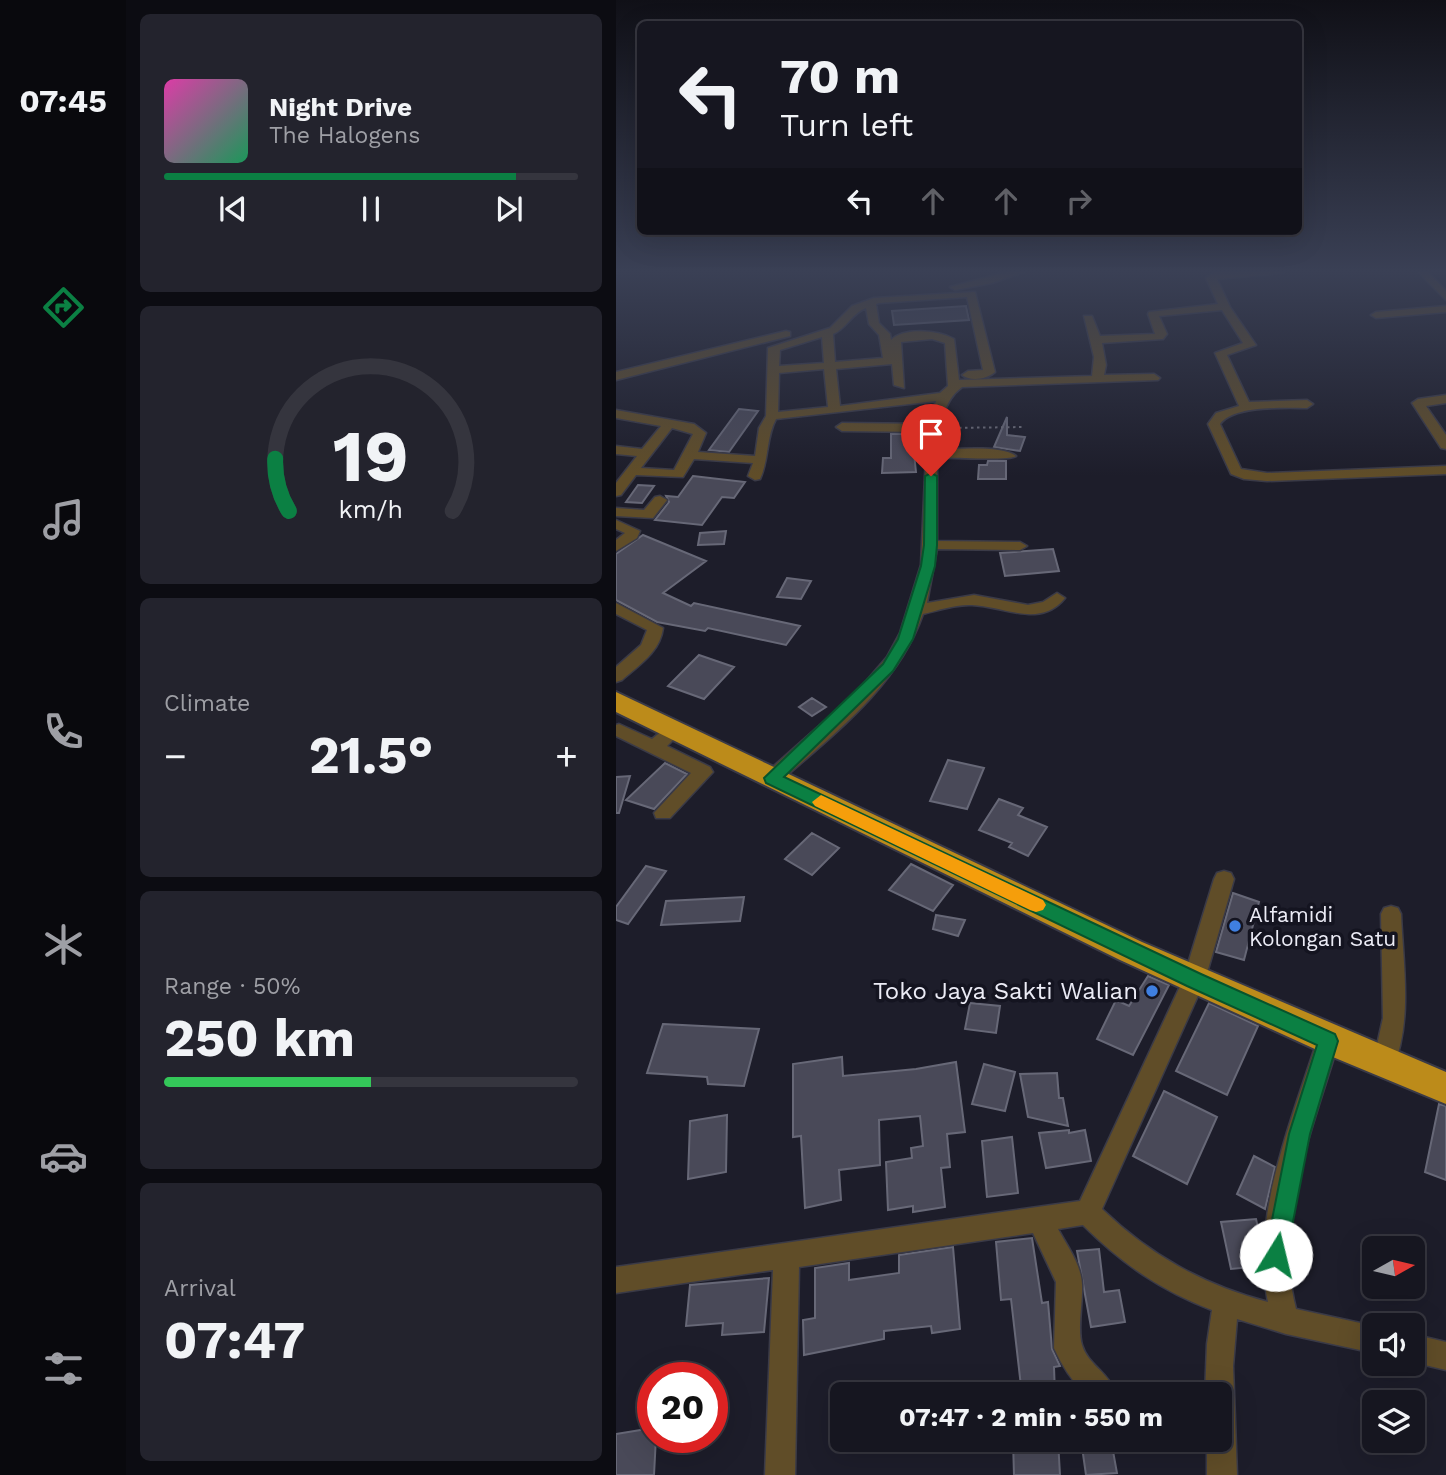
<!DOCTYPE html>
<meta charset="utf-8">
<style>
:root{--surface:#161620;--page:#23232d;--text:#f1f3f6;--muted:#9e9fa5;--line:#35353e;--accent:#0b8043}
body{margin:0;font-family:"Work Sans",sans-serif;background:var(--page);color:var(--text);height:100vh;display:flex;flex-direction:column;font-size:26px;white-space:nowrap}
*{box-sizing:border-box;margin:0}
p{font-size:23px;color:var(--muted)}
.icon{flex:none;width:38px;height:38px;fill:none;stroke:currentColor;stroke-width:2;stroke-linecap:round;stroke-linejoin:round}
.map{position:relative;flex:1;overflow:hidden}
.sheet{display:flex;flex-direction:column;gap:14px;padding:14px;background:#0c0c12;width:490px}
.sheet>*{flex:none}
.banner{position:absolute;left:21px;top:21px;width:665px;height:214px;border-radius:10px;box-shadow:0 7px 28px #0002,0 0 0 2px var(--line);background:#161620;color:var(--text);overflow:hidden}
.needle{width:46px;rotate:82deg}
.buttons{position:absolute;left:746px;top:1236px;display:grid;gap:14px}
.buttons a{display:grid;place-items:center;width:63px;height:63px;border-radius:10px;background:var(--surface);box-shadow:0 7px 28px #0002,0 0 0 2px var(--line);font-size:35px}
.speed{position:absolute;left:21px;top:1362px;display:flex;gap:14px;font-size:35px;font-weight:700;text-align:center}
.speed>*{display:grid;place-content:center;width:91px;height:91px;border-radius:50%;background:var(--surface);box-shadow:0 7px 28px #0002,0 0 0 2px var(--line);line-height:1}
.speed .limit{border:10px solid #d22;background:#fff;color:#111}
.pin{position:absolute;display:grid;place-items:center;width:60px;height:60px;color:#fff;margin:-72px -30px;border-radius:50% 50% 50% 0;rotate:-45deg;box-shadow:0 0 7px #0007}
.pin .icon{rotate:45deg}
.me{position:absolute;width:77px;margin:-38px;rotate:9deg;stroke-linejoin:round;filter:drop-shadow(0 0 5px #0008)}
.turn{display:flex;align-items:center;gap:24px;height:147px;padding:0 28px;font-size:32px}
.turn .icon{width:91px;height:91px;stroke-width:2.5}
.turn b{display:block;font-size:49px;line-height:60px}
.lanes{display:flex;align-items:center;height:66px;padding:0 28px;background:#0003;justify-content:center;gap:35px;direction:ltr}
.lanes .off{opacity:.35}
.big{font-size:52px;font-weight:700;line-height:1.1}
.sheet .widget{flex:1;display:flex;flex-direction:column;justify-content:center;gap:10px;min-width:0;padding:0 24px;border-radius:10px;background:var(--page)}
.sheet .dial{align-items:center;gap:0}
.dial svg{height:182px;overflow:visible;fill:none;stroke:var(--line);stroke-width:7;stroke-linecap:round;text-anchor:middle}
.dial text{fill:var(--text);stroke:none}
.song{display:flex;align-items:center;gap:21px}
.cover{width:84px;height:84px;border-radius:10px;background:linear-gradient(135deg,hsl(320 70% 55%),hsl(150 70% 35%))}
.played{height:7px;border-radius:4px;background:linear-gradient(90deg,var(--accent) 85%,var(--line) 85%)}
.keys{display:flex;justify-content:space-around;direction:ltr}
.heat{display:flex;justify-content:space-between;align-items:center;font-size:38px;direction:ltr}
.charge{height:10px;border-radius:5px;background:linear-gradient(90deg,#34c759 50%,var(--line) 0)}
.trip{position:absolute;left:214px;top:1382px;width:402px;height:70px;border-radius:10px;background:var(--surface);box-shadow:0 7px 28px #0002,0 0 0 2px var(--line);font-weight:700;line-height:70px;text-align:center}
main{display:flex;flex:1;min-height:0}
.dock{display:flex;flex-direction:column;width:126px;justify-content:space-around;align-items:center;background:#09090d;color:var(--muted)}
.dock .icon{width:49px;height:49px}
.dock .current{color:var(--accent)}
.dock b{font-size:32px;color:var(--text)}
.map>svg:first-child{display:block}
</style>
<main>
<nav class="dock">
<b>07:45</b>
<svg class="icon current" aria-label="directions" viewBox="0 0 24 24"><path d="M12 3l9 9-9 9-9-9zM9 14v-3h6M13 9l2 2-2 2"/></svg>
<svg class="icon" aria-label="music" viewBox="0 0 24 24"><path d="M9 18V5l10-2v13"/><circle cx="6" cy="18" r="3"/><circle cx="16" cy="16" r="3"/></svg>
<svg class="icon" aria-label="phone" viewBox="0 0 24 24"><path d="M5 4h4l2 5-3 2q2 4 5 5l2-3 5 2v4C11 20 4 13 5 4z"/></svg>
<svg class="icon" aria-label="climate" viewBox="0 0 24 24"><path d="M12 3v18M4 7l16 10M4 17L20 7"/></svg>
<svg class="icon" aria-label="car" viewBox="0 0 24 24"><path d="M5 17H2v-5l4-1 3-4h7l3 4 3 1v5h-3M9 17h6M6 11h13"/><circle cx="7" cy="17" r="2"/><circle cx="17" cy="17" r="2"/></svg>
<svg class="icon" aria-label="filters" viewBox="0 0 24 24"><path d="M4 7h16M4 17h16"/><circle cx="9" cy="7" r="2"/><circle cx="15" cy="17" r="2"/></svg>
</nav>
<section class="sheet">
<div class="widget">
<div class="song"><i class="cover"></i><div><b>Night Drive</b><p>The Halogens</p></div></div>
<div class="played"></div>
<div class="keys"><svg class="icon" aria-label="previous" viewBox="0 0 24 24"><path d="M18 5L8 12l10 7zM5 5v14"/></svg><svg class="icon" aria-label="pause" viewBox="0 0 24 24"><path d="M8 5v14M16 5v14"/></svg><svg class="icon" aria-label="next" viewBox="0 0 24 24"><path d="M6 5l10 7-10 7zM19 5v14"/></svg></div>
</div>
<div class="widget dial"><svg viewBox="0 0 100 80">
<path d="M14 69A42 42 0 1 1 86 69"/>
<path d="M14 69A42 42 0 0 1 8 46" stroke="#0b8043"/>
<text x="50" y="56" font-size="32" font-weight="700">19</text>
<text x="50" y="72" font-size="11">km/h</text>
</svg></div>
<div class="widget"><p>Climate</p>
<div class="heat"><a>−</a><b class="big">21.5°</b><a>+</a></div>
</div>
<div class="widget"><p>Range · 50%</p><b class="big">250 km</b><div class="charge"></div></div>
<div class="widget"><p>Arrival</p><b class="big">07:47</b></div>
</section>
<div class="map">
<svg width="830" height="1475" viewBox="0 0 830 1475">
<rect width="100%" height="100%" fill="#1d1d2a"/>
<!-- building -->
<path fill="#494958" stroke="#676877" stroke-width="2" d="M350 306 353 320 278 325 276 311Z
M123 409 142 411 113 452 93 450Z
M391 417V435L409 437 404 451 378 447Z
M275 434H296L300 472 266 473 267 458H275Z
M372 461H390V479H362L363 465H371Z
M77 476 129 482 118 498 106 497 86 525 39 520 53 502 50 496 62 497Z
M22 485 38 486 26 503 10 502Z
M110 531 108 544 82 545 84 533Z
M27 535 90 561 47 593 75 606 78 603 184 626 170 645 92 628 89 631 41 622 0 600V554Z
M437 549 443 571 389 576 384 553Z
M171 578 195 581 185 599 161 597Z
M83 655 118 667 88 699 52 686Z
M196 698 210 707 196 716 183 707Z
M332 760 368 768 351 809 314 801Z
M49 763 71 774 38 809 10 800Z
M14 776 3 813H0V777Z
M383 799 407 808 402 815 431 827 412 856 393 847 396 843 363 830Z
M196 833 223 848 196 875 169 859Z
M295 864 337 885 317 911 273 890Z
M30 866 50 871 12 924 0 920V907Z
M617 893 643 902 628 960 600 952Z
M128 897 124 921 45 925 50 901Z
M320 915 349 920 342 936 317 929Z
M532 976 553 985 517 1055 481 1039 500 1000 513 1006Z
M354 1003 384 1006 380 1033 349 1029Z
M593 1003 642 1026 611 1095 560 1071Z
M47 1024 143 1029 128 1086 92 1084 91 1077 31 1073Z
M226 1057 227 1076 300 1069 340 1062 349 1132 331 1134 334 1167 325 1168 329 1207 297 1212V1206L272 1210 270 1162 296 1158 295 1148 307 1146 304 1116 263 1120 264 1165 223 1170 225 1200 189 1208 185 1136 177 1137V1064Z
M368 1064 399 1072 389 1111 356 1104Z
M441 1073 443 1098H447L452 1126 412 1117 404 1074Z
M548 1091 601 1117 571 1184 517 1156Z
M823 1104 830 1106V1180L809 1172Z
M111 1115 110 1172 72 1179 74 1121Z
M453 1130V1133L469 1130 475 1161 430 1168 423 1133Z
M396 1137 402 1193 371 1197 366 1141Z
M638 1156 659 1167 649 1209 621 1194Z
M640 1219 646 1245 645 1266 615 1269 605 1222Z
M416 1238 426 1303 432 1302 436 1349 444 1366 438 1367 439 1395H406L395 1299 385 1300 380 1242Z
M337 1247 344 1329 316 1333 315 1326 268 1331V1339L188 1355 187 1320 199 1318V1268L233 1263V1280L283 1273V1255Z
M483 1249 488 1292 503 1290 509 1322 475 1327 461 1251Z
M153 1278 148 1332 106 1335 107 1323 70 1326 74 1285Z
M37 1428V1437H40L38 1475H0V1434Z
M442 1440 444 1475H398L397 1441Z
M465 1440H495L501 1473 470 1475Z"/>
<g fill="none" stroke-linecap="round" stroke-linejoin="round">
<!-- minor casing -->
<g stroke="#3a3a47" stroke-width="3">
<path id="minor" d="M398 270H413L376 283 339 290 334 287Z
M619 270H671L666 273 601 279 614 307 640 345 611 355 633 402 691 400 697 404 691 408C669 408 618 405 604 424L625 469 651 473 830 466V474L651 481 628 479 615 474 592 424 600 413 623 406 599 353 627 343 606 310 543 316 551 334 547 339 486 343 490 365 488 375 538 374 544 378 542 380 346 387C326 402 324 426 322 450 340 449 386 445 400 456 394 461 336 457 321 458V541L404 542 411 546 404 550 321 549 311 603 358 595 412 605 427 602 441 593 449 598C424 629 388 606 356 605 340 604 323 610 307 614 282 686 218 734 162 783H150L147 778 150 773 240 693 271 657 284 633 305 565 311 432 226 431 220 427 226 423 313 424 320 401 160 419C150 437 153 460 144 479L139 480 132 476 137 463 78 459 67 477 20 475 5 495 0 496V483L21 456 0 454V446L26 449 45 426 0 418V410L78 424 90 433 82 452 139 456 143 428 150 416 152 348 214 328 236 306 258 298 359 292 379 372C371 379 355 382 346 375L352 371 367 370 351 297 263 303 260 304 263 323 274 334 275 340C288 327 322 330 338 339L343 380 476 376 478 357 468 316H476L484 336 539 334 532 314 533 312 602 304 590 278 599 272ZM250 308 253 324 263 335 267 358 219 362 217 334C230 329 236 313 250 308ZM206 337 208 363 163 366 164 350ZM316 339 329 343 332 386 324 393 224 406 220 369 276 364 278 385 288 388 285 342ZM208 369 212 407 162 412 163 373ZM56 428 77 434 58 470 25 468Z
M800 270H810L830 291V300Z
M830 306V312L760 318 755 315 760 312Z
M170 331 174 332V336L0 380V372Z
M830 395V403L810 406 830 435V449L825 448 796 403 802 399Z
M44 496 51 500 37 518 0 516V508L28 510 39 497Z
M0 520 24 531 21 538 0 551V540L9 533 0 529Z
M0 603 47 628C44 652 23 665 6 680L0 682V667L25 645 31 630 0 614Z
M3 724 36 739 52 726H64L67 730 51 746 94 767 97 772 54 818H40L38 813 75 773 0 736V725Z
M608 871 615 873 618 879 589 980 486 1209C535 1256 588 1285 652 1302 634 1220 676 1119 701 1041L704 1034 712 1031 720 1034 723 1041C698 1125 657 1221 680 1309L758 1326V1353L670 1334 621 1319 617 1366 621 1475H591V1440H604V1395H589L591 1344 596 1310C546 1291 506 1264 467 1225L442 1229C451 1246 465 1264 466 1284 467 1302 461 1329 466 1345 471 1363 491 1372 498 1389L496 1395H470C456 1381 446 1366 438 1348L440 1282 417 1233 183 1267 179 1475H149L157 1270 0 1293V1267L464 1201 567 980 598 879 601 873Z
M775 906 782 908 785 914C787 964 797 1023 776 1070L768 1073 760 1070 757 1063 767 1018 765 914 768 908Z
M796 1334 830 1342V1370L796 1362Z"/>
</g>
<!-- highway casing -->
<g stroke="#3a3a47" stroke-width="4">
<path id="highway" d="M0 692 526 942 830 1072V1104L712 1055 504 960 0 712Z"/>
</g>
<!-- path -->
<path stroke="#6c6c78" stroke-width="2" stroke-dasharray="2.5 3.5" stroke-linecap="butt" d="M331 428 408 427"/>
<!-- minor -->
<use href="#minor" fill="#604d28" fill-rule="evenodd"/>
<!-- highway -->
<use href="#highway" fill="#bc8b1a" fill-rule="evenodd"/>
</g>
<!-- sky -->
<linearGradient id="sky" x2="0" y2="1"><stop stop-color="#101017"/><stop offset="0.57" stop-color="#3a4055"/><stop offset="1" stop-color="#3a4055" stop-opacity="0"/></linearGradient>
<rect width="830" height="476" fill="url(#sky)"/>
<!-- route -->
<path fill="#0b8043" stroke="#07532c" stroke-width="2" d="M315 473 321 476V545L319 566 297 639 277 671 168 777 585 974 719 1034 722 1041 694 1134 669 1263 660 1267 652 1263 649 1255 673 1134 701 1045 571 986 150 783 148 778 267 664 282 639 305 566 308 545 309 476Z"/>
<!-- slow -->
<path fill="#f59e0b" d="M205 795 427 900 430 905 427 910 420 912 414 910 199 806 196 802Z"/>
<!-- markers -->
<g fill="#3f7fe0" stroke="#141420" stroke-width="2.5">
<circle cx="619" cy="926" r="7"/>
<circle cx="536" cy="991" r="7"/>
</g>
<g text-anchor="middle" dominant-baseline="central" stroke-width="7" stroke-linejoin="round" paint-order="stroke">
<!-- poi labels -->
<g font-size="21" fill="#ececf6" stroke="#141420" text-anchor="start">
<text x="633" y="914">Alfamidi<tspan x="633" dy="24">Kolongan Satu</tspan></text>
</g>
<!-- near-poi labels -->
<g font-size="24" fill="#ececf6" stroke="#141420" text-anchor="end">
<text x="522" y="991">Toko Jaya Sakti Walian</text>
</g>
</g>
</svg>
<div class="buttons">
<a><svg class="needle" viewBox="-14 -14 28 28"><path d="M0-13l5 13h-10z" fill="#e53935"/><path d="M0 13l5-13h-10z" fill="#9e9fa5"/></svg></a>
<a><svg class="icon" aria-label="sound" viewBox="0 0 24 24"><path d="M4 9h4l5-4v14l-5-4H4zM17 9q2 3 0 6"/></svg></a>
<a><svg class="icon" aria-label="layers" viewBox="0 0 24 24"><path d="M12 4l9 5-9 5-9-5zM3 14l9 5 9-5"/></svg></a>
</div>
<div class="speed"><div class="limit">20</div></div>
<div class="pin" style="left:315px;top:476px;background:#d93025"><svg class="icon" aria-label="arrive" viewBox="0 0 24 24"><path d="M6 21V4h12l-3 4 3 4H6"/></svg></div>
<svg class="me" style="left:660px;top:1255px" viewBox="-20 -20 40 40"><circle r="19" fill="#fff"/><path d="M0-13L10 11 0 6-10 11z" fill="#0b8043"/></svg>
<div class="trip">07:47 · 2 min · 550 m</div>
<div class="banner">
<div class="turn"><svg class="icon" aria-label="left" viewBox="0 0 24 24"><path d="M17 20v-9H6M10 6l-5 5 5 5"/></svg><div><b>70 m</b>Turn left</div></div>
<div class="lanes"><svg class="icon" aria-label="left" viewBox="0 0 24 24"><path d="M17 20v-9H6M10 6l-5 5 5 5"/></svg><svg class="icon off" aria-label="ahead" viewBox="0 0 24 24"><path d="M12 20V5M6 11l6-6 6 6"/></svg><svg class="icon off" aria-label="ahead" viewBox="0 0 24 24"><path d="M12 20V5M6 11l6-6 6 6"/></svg><svg class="icon off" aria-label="right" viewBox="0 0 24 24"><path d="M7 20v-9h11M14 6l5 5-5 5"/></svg></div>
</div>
</div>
</main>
